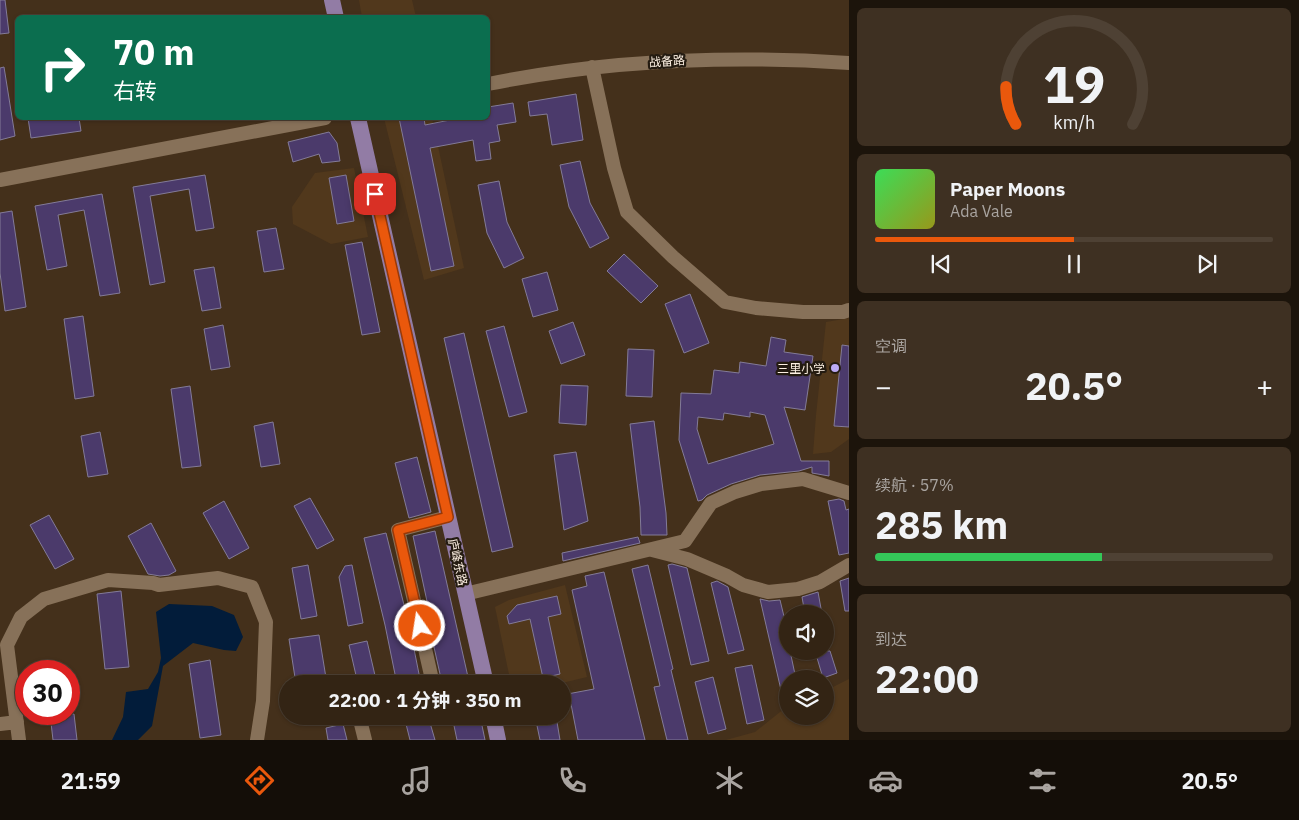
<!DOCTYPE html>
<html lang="zh">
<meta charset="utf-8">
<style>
:root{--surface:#332414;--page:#3e3022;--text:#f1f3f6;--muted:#a9a4a0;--line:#4e4134;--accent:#ea580c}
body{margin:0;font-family:"IBM Plex Sans","Noto Sans SC",sans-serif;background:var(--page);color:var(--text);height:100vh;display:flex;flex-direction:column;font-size:19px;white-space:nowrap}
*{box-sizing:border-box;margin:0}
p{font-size:16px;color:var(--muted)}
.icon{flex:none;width:28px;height:28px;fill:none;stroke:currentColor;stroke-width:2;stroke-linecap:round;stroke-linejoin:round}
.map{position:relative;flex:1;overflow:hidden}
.side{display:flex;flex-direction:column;gap:8px;padding:8px;background:#1c140b;width:450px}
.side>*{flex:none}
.guide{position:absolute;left:15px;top:15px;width:475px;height:105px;border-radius:8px;box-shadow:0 1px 4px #0004,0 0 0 1px var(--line);background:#0b6e4f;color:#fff;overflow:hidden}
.tools{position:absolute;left:779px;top:605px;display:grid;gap:10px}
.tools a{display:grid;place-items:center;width:55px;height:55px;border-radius:50%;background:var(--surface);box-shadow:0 1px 4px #0004,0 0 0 1px var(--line);font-size:25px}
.speed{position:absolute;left:15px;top:660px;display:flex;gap:10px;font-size:25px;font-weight:700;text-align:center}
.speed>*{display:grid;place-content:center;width:65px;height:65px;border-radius:50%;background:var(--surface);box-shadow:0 1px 4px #0004,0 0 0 1px var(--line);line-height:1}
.speed .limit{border:8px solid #d22;background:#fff;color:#111}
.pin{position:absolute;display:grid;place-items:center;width:42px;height:42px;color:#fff;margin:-21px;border-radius:10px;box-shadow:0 2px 8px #0006}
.me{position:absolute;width:55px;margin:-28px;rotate:347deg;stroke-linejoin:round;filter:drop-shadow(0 0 4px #0008)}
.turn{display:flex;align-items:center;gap:18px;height:105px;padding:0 15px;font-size:22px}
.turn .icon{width:65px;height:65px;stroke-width:2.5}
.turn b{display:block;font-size:35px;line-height:42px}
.big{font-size:38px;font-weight:700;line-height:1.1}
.side .card{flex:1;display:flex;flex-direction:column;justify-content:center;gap:8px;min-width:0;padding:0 18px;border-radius:8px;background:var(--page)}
.side .dial{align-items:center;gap:0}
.dial svg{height:130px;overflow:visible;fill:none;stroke:var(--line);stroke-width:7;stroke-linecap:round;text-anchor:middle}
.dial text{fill:var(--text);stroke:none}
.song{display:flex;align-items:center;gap:15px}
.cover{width:60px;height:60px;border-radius:8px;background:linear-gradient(135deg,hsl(130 70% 55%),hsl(60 70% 35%))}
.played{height:5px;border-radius:2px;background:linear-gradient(90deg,var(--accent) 50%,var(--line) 50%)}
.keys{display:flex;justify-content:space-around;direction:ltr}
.heat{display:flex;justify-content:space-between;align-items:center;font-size:28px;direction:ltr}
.charge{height:8px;border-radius:4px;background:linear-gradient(90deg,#34c759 57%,var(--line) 0)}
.trip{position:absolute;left:279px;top:675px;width:292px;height:50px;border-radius:25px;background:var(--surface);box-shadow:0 1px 4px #0004,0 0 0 1px var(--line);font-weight:700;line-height:50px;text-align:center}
.menu{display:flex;height:80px;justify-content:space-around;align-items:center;background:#140e08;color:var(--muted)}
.menu .icon{width:35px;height:35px}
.menu .active{color:var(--accent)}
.menu b{font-size:22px;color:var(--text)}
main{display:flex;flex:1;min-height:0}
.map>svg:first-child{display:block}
</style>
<main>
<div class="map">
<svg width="849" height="740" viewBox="0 0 849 740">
<rect width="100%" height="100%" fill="#44301b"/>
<!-- built -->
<path fill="#51381c" d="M359 0H412L416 17H362Z
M384 118H432L464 268 424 280Z
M354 168 368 237 331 244 293 224 292 207 315 173Z
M849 318V439L831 452 813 454 816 415 826 322Z
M565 585 587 677 558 684H511L495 607 509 600Z
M849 679V740H726L755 732 780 712 787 708 788 716H825V691Z"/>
<!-- water -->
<path fill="#021c3a" d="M169 604 212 606 234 615 243 637 236 651 224 650 193 643 163 666 152 726 138 740H112L123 717 126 692 148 689 158 672 161 658 156 612Z"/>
<!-- building -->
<path fill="#4b3a6b" stroke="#837b98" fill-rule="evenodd" d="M0 0H5L9 33 0 34Z
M4 67 15 136 0 140V68Z
M576 94 583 140 552 145 547 114 530 116 528 102Z
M513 103 516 122 497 125 500 141 489 143 491 159 476 161 473 140 430 148 454 266 431 271 399 118H424L425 125 455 119V118H488V107Z
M28 118H79L81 131 31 138Z
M329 132 337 143 340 161 322 163 319 154 293 162 288 142Z
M580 161 590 203 609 238 590 248 569 207 560 165Z
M205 175 214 228 196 231 189 189 150 196 165 282 150 285 133 187Z
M346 175 354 221 337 224 329 178Z
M499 181 507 222 524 258 504 268 487 233 478 185Z
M102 194 120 293 100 296 84 210 58 215 67 266 47 270 35 206Z
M12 211 26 307 5 311 0 273V213Z
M276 228 284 269 264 272 257 231Z
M362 242 380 332 362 335 345 245Z
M624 254 658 286 641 303 607 271Z
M214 267 221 308 202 311 194 270Z
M547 272 558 310 533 317 522 279Z
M690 294 709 343 684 353 665 304Z
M83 316 94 396 75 399 64 319Z
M573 322 585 355 561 364 549 331Z
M223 325 230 367 211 370 204 329Z
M504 326 527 412 509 417 486 331Z
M464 333 513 547 492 552 444 338Z
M771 337 786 340 784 352 813 356 805 410 784 407 801 461H829V476L812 473V467L799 471 760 475 731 484 707 495 702 500 698 501 679 440 681 393 711 394 714 370 739 373 740 362 766 366ZM750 412 765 415 774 444 708 464 697 429 698 417 723 420 724 413 750 417Z
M842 345 849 346V427L834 426Z
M628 349 654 350 652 397 626 396Z
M561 385 588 386 586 425 559 423Z
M190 386 201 466 182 468 171 389Z
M654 421 666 513 667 535H641L640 507 630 424Z
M273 422 280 464 261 467 254 426Z
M100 432 108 474 88 477 81 436Z
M576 452 588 521 564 530 554 455Z
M417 457 431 512 409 518 395 463Z
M310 498 334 540 317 549 294 506Z
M839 499 844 501 846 510 849 509V553L839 555 828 501Z
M224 501 249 548 229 559 203 513Z
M49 515 74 559 55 569 30 525Z
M151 523 176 571 169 575 160 576 148 574 128 536Z
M435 531 468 677 442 683 428 620H431L413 536Z
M386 533 410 629 421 684H397L385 625 364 538Z
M638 537 640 543 563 561 562 553Z
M672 564 687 568 709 661 691 665 668 565Z
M308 565 317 616 301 619 292 568Z
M352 565 363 623 348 626 339 577 345 566Z
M648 565 673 669 671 670 688 740H667L654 687 660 686 632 569Z
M604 572 645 740H578L571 704 562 705V695L594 689 572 590 587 586 585 576Z
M849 578V611H845L840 581Z
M717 581 728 587 744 650 728 654 711 583Z
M121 591 129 667 105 669 97 594Z
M818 592 822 614H805L802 597Z
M557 596 561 614 548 617 560 674 543 678 530 619 509 624 507 616 517 605Z
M760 599 769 601 780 600 788 633V651H790L796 679H788V703H784Z
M319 635 327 684H296L289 639Z
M367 641 377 684H358L349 645Z
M815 651H830L837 673 823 678Z
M210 660 221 735 200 738 189 664Z
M752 665 764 720 747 724 735 668Z
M713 677 726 729 708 734 695 682Z
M50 714H74L77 740H53Z
M404 716H428L435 740H410Z
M452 716H480L485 740H457Z
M535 716H556L560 740H540Z
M343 724 347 740H328L326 728Z"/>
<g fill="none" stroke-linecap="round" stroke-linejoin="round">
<!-- minor -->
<path stroke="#877159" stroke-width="14" d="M592 67 614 168 627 212 673 257 725 302 756 308 803 312H843L849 310
M488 84C607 60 728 55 849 63
M0 180 325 118
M652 550 687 559 727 576 743 585 768 592 798 589 820 582 849 565
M465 594 685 541 711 503 735 492 761 484 803 479 849 493
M433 684 398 530 448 517
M359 716 365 740
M0 724 17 722
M19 740 7 645 21 617 44 599 108 580 153 583 159 585 218 578 252 587 266 622 263 701 257 740"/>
<!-- major -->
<path stroke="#927ca5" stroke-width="16" d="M332 0 336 18
M358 118 486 684
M493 716 498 740"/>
</g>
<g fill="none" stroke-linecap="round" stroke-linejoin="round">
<!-- route casing -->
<g stroke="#983908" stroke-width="12">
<path id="route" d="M375 194 448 517 398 530 420 626"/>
</g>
<!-- route -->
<use href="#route" stroke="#ea580c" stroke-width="9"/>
</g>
<!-- markers -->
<circle fill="#bcaaf5" stroke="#241b11" stroke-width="2" cx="835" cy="368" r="5"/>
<g text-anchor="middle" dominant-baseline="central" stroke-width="4.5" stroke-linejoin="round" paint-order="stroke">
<!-- street labels -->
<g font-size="12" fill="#fcefe2" stroke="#241b11">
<text transform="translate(667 61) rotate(-4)">战备路</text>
<text transform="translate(458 562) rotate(77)">庐峰东路</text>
</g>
<!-- poi labels -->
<g font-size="12" fill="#fcefe2" stroke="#241b11" text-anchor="end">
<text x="825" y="368">三里小学</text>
</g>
</g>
</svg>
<div class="tools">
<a><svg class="icon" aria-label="sound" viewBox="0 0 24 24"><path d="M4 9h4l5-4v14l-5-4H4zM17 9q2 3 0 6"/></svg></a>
<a><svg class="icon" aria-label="layers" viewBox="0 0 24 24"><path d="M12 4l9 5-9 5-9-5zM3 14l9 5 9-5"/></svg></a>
</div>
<div class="speed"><div class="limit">30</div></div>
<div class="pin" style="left:375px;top:194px;background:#d93025"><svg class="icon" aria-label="arrive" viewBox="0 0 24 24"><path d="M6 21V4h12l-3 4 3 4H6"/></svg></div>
<svg class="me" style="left:420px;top:626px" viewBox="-20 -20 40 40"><circle r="17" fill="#ea580c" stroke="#fff" stroke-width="3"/><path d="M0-11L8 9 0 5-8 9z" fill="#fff"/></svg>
<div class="trip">22:00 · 1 分钟 · 350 m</div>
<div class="guide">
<div class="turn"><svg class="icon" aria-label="right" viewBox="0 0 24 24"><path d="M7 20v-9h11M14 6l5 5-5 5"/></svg><div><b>70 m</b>右转</div></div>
</div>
</div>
<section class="side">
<div class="card dial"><svg viewBox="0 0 100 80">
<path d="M14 69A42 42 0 1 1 86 69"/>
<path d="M14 69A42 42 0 0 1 8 46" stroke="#ea580c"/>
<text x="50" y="56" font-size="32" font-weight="700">19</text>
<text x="50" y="72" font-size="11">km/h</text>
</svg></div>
<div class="card">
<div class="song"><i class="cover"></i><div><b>Paper Moons</b><p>Ada Vale</p></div></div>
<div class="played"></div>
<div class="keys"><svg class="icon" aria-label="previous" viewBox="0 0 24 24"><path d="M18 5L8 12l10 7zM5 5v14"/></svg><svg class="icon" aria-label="pause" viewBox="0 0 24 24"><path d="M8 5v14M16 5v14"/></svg><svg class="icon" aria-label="next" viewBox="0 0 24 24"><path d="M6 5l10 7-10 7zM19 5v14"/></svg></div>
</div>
<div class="card"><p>空调</p>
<div class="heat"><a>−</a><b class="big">20.5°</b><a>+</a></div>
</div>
<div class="card"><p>续航 · 57%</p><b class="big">285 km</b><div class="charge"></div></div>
<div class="card"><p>到达</p><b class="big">22:00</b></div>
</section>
</main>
<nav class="menu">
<b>21:59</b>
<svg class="icon active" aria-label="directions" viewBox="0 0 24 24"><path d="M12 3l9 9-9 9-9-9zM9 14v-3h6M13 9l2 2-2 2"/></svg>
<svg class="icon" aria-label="music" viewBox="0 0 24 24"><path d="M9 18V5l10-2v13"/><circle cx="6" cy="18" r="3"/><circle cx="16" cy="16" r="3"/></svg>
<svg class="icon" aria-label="phone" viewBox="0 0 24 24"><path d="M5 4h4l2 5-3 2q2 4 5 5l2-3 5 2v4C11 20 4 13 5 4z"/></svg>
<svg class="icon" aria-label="climate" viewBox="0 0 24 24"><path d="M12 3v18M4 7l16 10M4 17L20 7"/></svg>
<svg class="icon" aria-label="car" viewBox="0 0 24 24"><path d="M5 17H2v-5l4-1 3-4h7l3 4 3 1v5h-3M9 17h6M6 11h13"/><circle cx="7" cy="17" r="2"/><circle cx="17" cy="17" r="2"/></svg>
<svg class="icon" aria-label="filters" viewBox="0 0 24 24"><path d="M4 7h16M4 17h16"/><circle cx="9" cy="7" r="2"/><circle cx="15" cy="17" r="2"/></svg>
<b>20.5°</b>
</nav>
